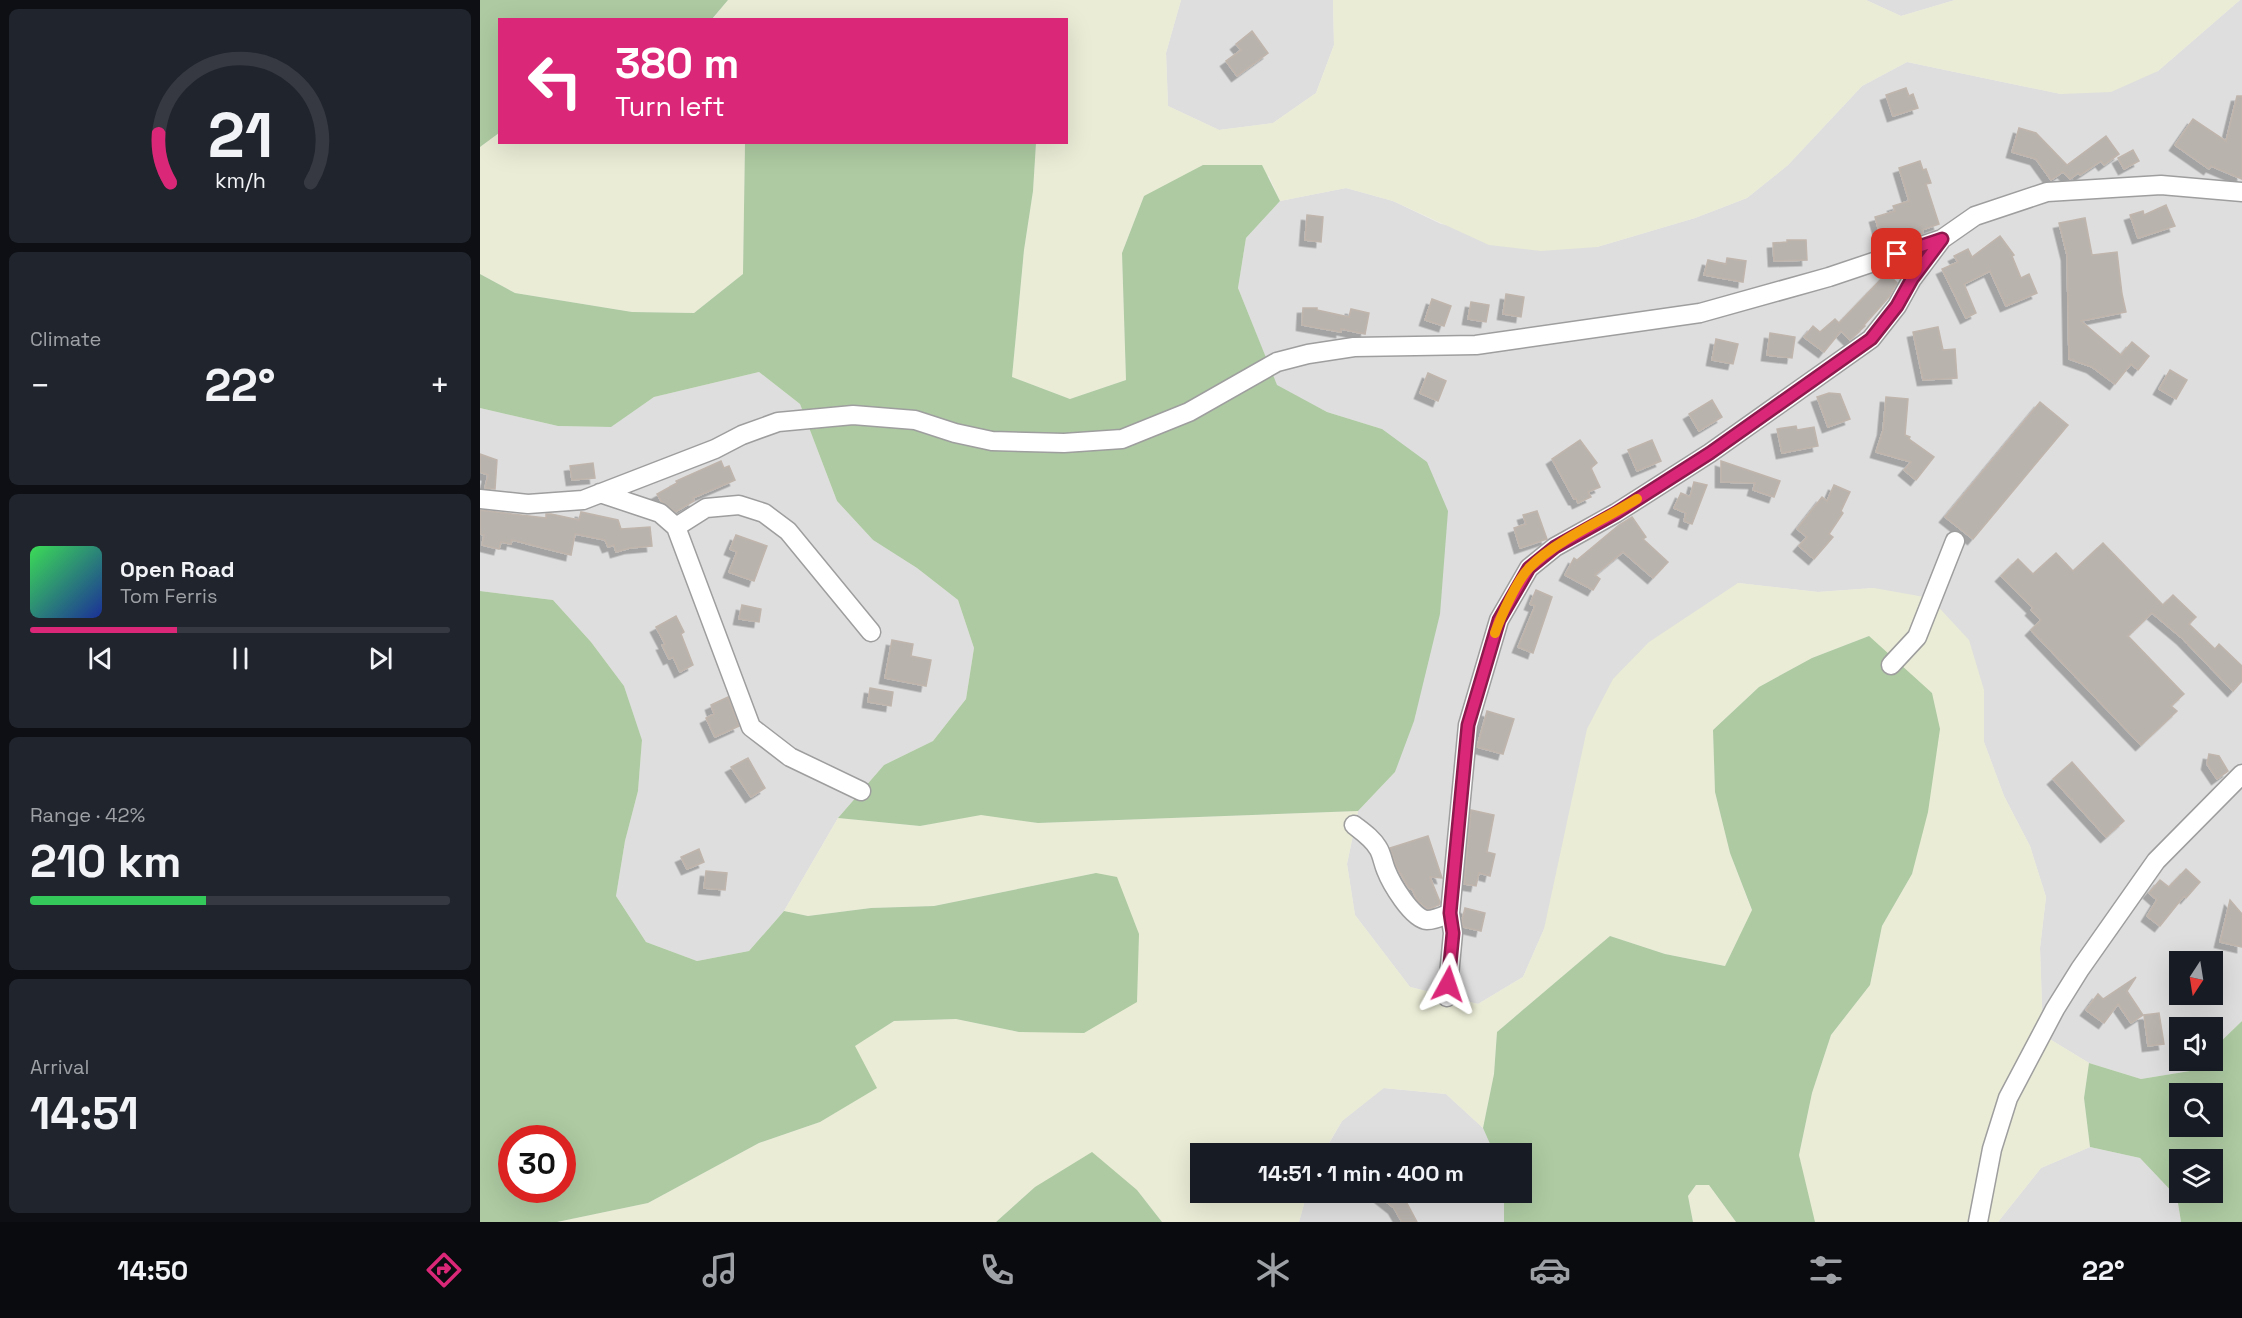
<!DOCTYPE html>
<meta charset="utf-8">
<style>
:root{--surface:#171b24;--page:#20242c;--text:#f1f3f6;--muted:#9ea1a6;--line:#363941;--accent:#db2777}
body{margin:0;font-family:"Space Grotesk",sans-serif;background:var(--page);color:var(--text);height:100vh;display:flex;flex-direction:column;font-size:22px;white-space:nowrap}
*{box-sizing:border-box;margin:0}
p{font-size:20px;color:var(--muted)}
.icon{flex:none;width:33px;height:33px;fill:none;stroke:currentColor;stroke-width:2;stroke-linecap:round;stroke-linejoin:round}
.map{position:relative;flex:1;overflow:hidden}
.side{display:flex;flex-direction:column;gap:9px;padding:9px;background:#0d0f14;width:480px}
.side>*{flex:none}
.guide{position:absolute;left:18px;top:18px;width:570px;height:126px;border-radius:0px;box-shadow:0 6px 24px #0002;background:#db2777;color:#fff;overflow:hidden}
.needle{width:39px;rotate:192deg}
.fabs{position:absolute;left:1689px;top:951px;display:grid;gap:12px}
.fabs a{display:grid;place-items:center;width:54px;height:54px;border-radius:0px;background:var(--surface);box-shadow:0 6px 24px #0002;font-size:30px}
.speed{position:absolute;left:18px;top:1125px;display:flex;gap:12px;font-size:30px;font-weight:700;text-align:center}
.speed>*{display:grid;place-content:center;width:78px;height:78px;border-radius:50%;background:var(--surface);box-shadow:0 6px 24px #0002;line-height:1}
.speed .limit{border:9px solid #d22;background:#fff;color:#111}
.pin{position:absolute;display:grid;place-items:center;width:51px;height:51px;color:#fff;margin:-26px;border-radius:12px;box-shadow:0 3px 9px #0006}
.me{position:absolute;width:66px;margin:-33px;rotate:5deg;stroke-linejoin:round;filter:drop-shadow(0 0 4px #0008)}
.turn{display:flex;align-items:center;gap:21px;height:126px;padding:0 18px;font-size:27px}
.turn .icon{width:78px;height:78px;stroke-width:2.5}
.turn b{display:block;font-size:42px;line-height:51px}
.big{font-size:45px;font-weight:800;line-height:1.1}
.side .card{flex:1;display:flex;flex-direction:column;justify-content:center;gap:9px;min-width:0;padding:0 21px;border-radius:9px;background:var(--page)}
.side .dial{align-items:center;gap:0}
.dial svg{height:156px;overflow:visible;fill:none;stroke:var(--line);stroke-width:7;stroke-linecap:round;text-anchor:middle}
.dial text{fill:var(--text);stroke:none}
.song{display:flex;align-items:center;gap:18px}
.cover{width:72px;height:72px;border-radius:9px;background:linear-gradient(135deg,hsl(130 70% 55%),hsl(230 70% 35%))}
.played{height:6px;border-radius:3px;background:linear-gradient(90deg,var(--accent) 35%,var(--line) 35%)}
.keys{display:flex;justify-content:space-around;direction:ltr}
.heat{display:flex;justify-content:space-between;align-items:center;font-size:33px;direction:ltr}
.charge{height:9px;border-radius:4px;background:linear-gradient(90deg,#34c759 42%,var(--line) 0)}
.trip{position:absolute;left:710px;top:1143px;width:342px;height:60px;border-radius:0px;background:var(--surface);box-shadow:0 6px 24px #0002;font-weight:800;line-height:60px;text-align:center}
.menu{display:flex;height:96px;justify-content:space-around;align-items:center;background:#090b0e;color:var(--muted)}
.menu .icon{width:42px;height:42px}
.menu .on{color:var(--accent)}
.menu b{font-size:27px;color:var(--text)}
main{display:flex;flex:1;min-height:0}
.map>svg:first-child{display:block}
</style>
<main>
<section class="side">
<div class="card dial"><svg viewBox="0 0 100 80">
<path d="M14 69A42 42 0 1 1 86 69"/>
<path d="M14 69A42 42 0 0 1 8 44" stroke="#db2777"/>
<text x="50" y="56" font-size="32" font-weight="700">21</text>
<text x="50" y="72" font-size="11">km/h</text>
</svg></div>
<div class="card"><p>Climate</p>
<div class="heat"><a>−</a><b class="big">22°</b><a>+</a></div>
</div>
<div class="card">
<div class="song"><i class="cover"></i><div><b>Open Road</b><p>Tom Ferris</p></div></div>
<div class="played"></div>
<div class="keys"><svg class="icon" aria-label="previous" viewBox="0 0 24 24"><path d="M18 5L8 12l10 7zM5 5v14"/></svg><svg class="icon" aria-label="pause" viewBox="0 0 24 24"><path d="M8 5v14M16 5v14"/></svg><svg class="icon" aria-label="next" viewBox="0 0 24 24"><path d="M6 5l10 7-10 7zM19 5v14"/></svg></div>
</div>
<div class="card"><p>Range · 42%</p><b class="big">210 km</b><div class="charge"></div></div>
<div class="card"><p>Arrival</p><b class="big">14:51</b></div>
</section>
<div class="map">
<svg width="1762" height="1222" viewBox="0 0 1762 1222">
<defs>
<filter id="shadow"><feDropShadow dx="-5.5" dy="5.5" stdDeviation="0" flood-color="#0004"/></filter>
</defs>
<rect width="100%" height="100%" fill="#f0ede8"/>
<!-- residential -->
<path fill="#dedede" fill-rule="evenodd" d="M701 0H853L854 45 836 93 793 123 739 130 688 106 686 53Z
M1386 0H1475L1421 16Z
M1760 0H1762V1021L1733 1049 1732 1028H1700V1060L1723 1061 1716 1070 1661 1079 1609 1063 1563 1035 1560 948 1566 897 1550 846 1524 796 1504 742V690L1394 588 1338 592 1258 583 1064 929 1043 977 998 1004 930 987 875 915 867 864 878 811 915 772 902 429 847 412 797 386 758 288 766 238 800 201 866 188 913 201 961 224 1117 247 1215 218 1267 198 1308 165 1382 86 1427 62 1581 94 1678 71ZM1700 962H1732V994H1700Z
M279 372 320 404 357 501 393 540 437 568 478 600 494 648 486 699 453 741 404 765 358 818 304 911 269 951 217 961 166 942 136 896 145 841 158 791 162 740 144 686 111 642 73 600 0 591V408L78 426 130 427 174 397Z
M903 1088 966 1094 1003 1128 1014 1153 843 1154 862 1121Z
M1610 1147 1660 1158 1697 1197 1701 1222H1518L1561 1168Z
M827 1193H1024V1222H819Z"/>
<!-- farmland -->
<path fill="#eaecd6" d="M248 0H701L686 53 688 106 739 130 793 123 836 93 854 45 853 0H1386L1421 16 1475 0H1760L1678 71 1631 92 1581 94 1427 62 1382 86 1308 165 1267 198 1215 218 1117 247 1061 251 1009 245 913 201 866 188 800 201 789 176 664 196 642 253 646 380 590 399 532 377 544 250 553 191 556 143 586 142V20H232Z
M19 133 20 142 265 143 263 274 214 313 152 312 35 293 0 274V147Z
M1258 583 1338 592 1394 588 1450 598 1489 640 1504 690V742L1524 796 1550 846 1566 897 1560 948 1563 1035 1609 1063 1604 1098 1610 1147 1561 1168 1518 1222H1335L1332 1213 1319 1155 1332 1093 1351 1035 1390 985 1402 926 1432 874 1389 636 1332 658 1279 687 1233 730 1235 792 1250 853 1272 911 1245 966 1185 954 1130 936 1017 1032 1014 1074 1003 1128 966 1094 904 1088 862 1121 843 1153 720 1154V1192L827 1193 819 1222H682L657 1190 555 1187 516 1222H77L168 1203 279 1143 340 1122 396 1088 374 1046 414 1021 476 1019 539 1032 616 873 454 906 391 908 328 916 304 911 358 818 440 826 501 814 558 823 878 811 867 864 875 915 930 987 998 1004 1043 977 1064 929 1107 729 1133 679 1169 642Z
M1216 1185H1229L1256 1222H1213L1208 1196Z"/>
<!-- forest -->
<path fill="#adcaa2" fill-rule="evenodd" d="M0 0H248L232 19 20 20 19 133 0 147Z
M265 143H556L553 191 544 250 532 377 590 399 646 380 642 253 664 196 723 165H782L800 201 766 238 758 288 797 385 847 412 902 429 947 462 968 511 960 614 934 721 915 772 878 811 558 823 501 815 440 826 358 818 404 765 453 741 486 699 494 648 478 600 437 568 393 540 357 501 320 404 279 372 174 397 131 427 78 426 0 408V274L35 293 152 312 214 313 263 274Z
M0 591 73 600 111 642 144 686 162 740 158 791 145 841 136 896 166 942 217 961 269 951 304 911 328 916 391 908 454 906 616 873 637 877 659 934 657 1002 604 1033 539 1032 476 1019 414 1021 375 1046 397 1088 340 1122 279 1143 168 1203 77 1222H0ZM82 1138V1190H32V1138Z
M1389 636 1452 693 1460 729 1448 812 1432 874 1402 926 1390 985 1351 1035 1332 1093 1319 1155 1335 1222H1256L1229 1185H1216L1208 1196 1213 1222H1024V1193L1041 1192V1154L1014 1153 1003 1128 1014 1074 1017 1032 1130 936 1185 954 1245 966 1272 910 1250 853 1235 792 1233 730 1279 687 1332 658Z
M1762 1021V1222H1701L1697 1197 1660 1158 1610 1147 1604 1098 1609 1063 1661 1079 1716 1070 1723 1061 1732 1060 1733 1049ZM1700 1094H1732V1126H1700ZM1700 1160H1732V1192H1700Z
M612 1152 657 1190 682 1222H516L555 1187Z"/>
<!-- building -->
<path fill="#b9b3ae" stroke="#c0b5ac" stroke-width="1.5" filter="url(#shadow)" d="M772 31 788 53 757 76 746 61 761 50 756 44Z
M1426 88 1429 96 1433 94 1438 108 1413 116 1406 95Z
M1757 96H1762V179L1731 166 1729 169 1695 145 1713 119 1746 141Z
M1539 128 1556 133 1587 165 1626 136 1639 154 1624 165 1621 161 1600 175 1598 173 1590 179 1583 172 1571 180 1556 159 1532 152Z
M1653 150 1659 161 1644 169 1638 158Z
M1440 161 1443 170 1446 169 1451 183 1446 184 1459 224 1442 230 1443 233 1424 240 1422 232 1401 238 1395 217 1415 211 1413 206 1429 201 1419 168Z
M1686 205 1695 226 1658 238 1650 215 1663 211 1664 215Z
M827 215 843 217 841 242 825 240Z
M1605 218 1612 255 1637 252 1642 294 1646 312 1601 321 1641 355 1652 342 1669 356 1658 370 1651 364 1635 384 1612 367 1589 359 1587 255 1579 223Z
M1520 236 1534 255 1532 256 1541 278 1549 274 1557 293 1526 306 1510 271 1484 284 1496 313 1486 318 1462 269 1478 262 1474 256 1488 249 1492 257Z
M1307 240H1326L1327 260 1294 261 1293 243 1307 242Z
M1247 258 1266 261 1263 282 1224 275 1228 260 1246 264Z
M1407 273 1417 283 1409 297 1384 325 1385 326 1370 340 1361 331 1344 352 1324 337 1333 326 1340 332 1355 319 1359 323Z
M1026 294 1044 297 1041 317 1023 314Z
M952 299 971 306 964 326 945 320Z
M991 302 1009 305 1006 322 988 319Z
M823 308H837V310L869 317 871 309 889 313 885 334 861 329V332L822 325Z
M1458 327 1463 350 1475 349 1477 378 1443 380 1433 332Z
M1290 333 1315 337 1312 358 1287 355Z
M1236 339 1258 344 1253 364 1232 360Z
M1690 370 1707 380 1696 399 1679 389Z
M948 373 966 381 958 401 940 393Z
M1349 393 1360 394 1370 419 1348 427 1337 397Z
M1406 397 1428 399 1425 435 1430 437 1429 439 1454 457 1436 480 1424 470 1431 462 1396 452 1403 430Z
M1232 400 1242 417 1219 431 1209 414Z
M1560 402 1588 425 1493 539 1465 517Z
M1316 426 1317 430 1334 427 1338 446 1302 453 1297 429Z
M1100 440 1117 463 1111 468 1120 487 1108 492 1111 497 1098 503 1096 498 1094 499 1072 459Z
M1172 440 1181 461 1157 471 1148 450Z
M0 454 17 460 15 489 5 488 8 475 0 472Z
M241 461 244 468 249 466 255 480 213 498 214 501 195 512 181 501 177 494 197 483 196 481Z
M1241 461 1300 481 1294 497 1273 490 1275 483 1241 482Z
M113 463 115 478 92 480 90 466Z
M1214 482 1227 485 1212 524 1204 521 1206 513 1194 508 1201 493 1210 497Z
M1354 485 1370 492 1361 511 1363 513 1349 534 1353 537 1334 559 1319 546 1327 537 1317 529 1342 497 1347 501Z
M0 510 66 518V514H71L99 520 101 512 138 520 141 529 170 527 172 546 150 548 136 552 134 545 128 547 125 540 95 534 91 555 32 540 31 544 21 542 19 549 2 545 4 535 0 534Z
M1057 511 1067 539 1040 548 1034 528 1046 524 1043 515Z
M1152 517 1166 537 1163 539 1188 562 1173 578 1143 552 1115 575 1120 579 1113 590 1085 575 1094 558 1097 560 1139 525Z
M256 535 287 546 274 581 249 572 257 552 250 549Z
M1623 543 1683 605 1693 595 1716 617 1709 624 1735 649 1739 644 1762 666V681L1753 691 1703 639 1672 613 1648 636 1704 694 1691 706 1697 711 1661 745 1551 630 1561 620 1551 610 1553 608 1521 576 1538 559 1553 574 1576 553 1593 571Z
M1056 590 1072 597 1053 653 1038 647 1055 606 1050 604Z
M262 605 281 609 279 622 259 619Z
M196 616 204 632 201 634 213 665 200 672 193 657 189 659 182 645 185 644 176 627Z
M412 640 433 644 431 656 451 660 446 686 405 678Z
M390 688 413 692 411 706 388 702Z
M248 697 259 726 235 737 226 718 234 714 231 705Z
M1007 711 1034 719 1023 754 997 747Z
M1729 754 1739 756 1748 771 1737 779 1727 764Z
M268 758 285 788 271 797 251 767Z
M1592 762 1644 821 1626 837 1573 779Z
M991 810 1014 815 1007 852 1015 854 1010 876 999 873 996 886 984 884Z
M948 836 962 878 950 877 960 902 959 905 948 909 937 900 932 889H930L927 885 916 866 910 848Z
M219 849 224 862 207 869 201 857Z
M1706 869 1720 882 1706 898 1704 896 1680 926 1667 916 1677 900 1669 893 1680 880 1689 887Z
M226 871 247 873 245 890 224 888Z
M1750 900 1762 914V947L1740 942Z
M985 908 1005 913 1001 931 983 927 982 920Z
M1656 977 1647 991 1663 1015 1651 1023 1638 1004 1624 1023 1606 1010 1618 994 1623 999Z
M1679 1013 1684 1044 1668 1046 1664 1015Z
M894 1192H921L937 1222H922L914 1208Z"/>
<g fill="none" stroke-linecap="round" stroke-linejoin="round">
<!-- minor casing -->
<g stroke="#9e9e9e" stroke-width="21">
<path id="minor" d="M120 493 180 513 196 527 271 727 310 757 381 791
M0 499 48 504 103 500 235 449 262 435 298 422 373 415 435 420 475 433 512 441 584 443 642 439 709 412 797 362 828 354 874 347 996 345 1220 313 1349 277 1462 239 1495 216 1567 192 1681 185 1762 192
M196 527 226 508 259 505 284 513 308 531 391 632
M1411 665 1437 637 1475 541
M874 825C883 832 892 838 898 848 902 854 903 863 906 870 911 883 932 919 947 920 955 920 963 916 970 913
M967 997 973 933 970 913 988 725 1019 620 1049 568 1075 547 1136 513 1230 453 1391 339 1417 306 1432 279 1462 239
M1498 1222 1512 1149 1528 1098 1575 1009 1600 969 1676 861 1762 774"/>
</g>
<!-- minor -->
<use href="#minor" stroke="#fff" stroke-width="18"/>
</g>
<g fill="none" stroke-linecap="round" stroke-linejoin="round">
<!-- route casing -->
<g stroke="#8e194d" stroke-width="15">
<path id="route" d="M968 984 973 933 970 913 988 725 1019 620 1049 568 1075 547 1136 513 1230 453 1391 339 1417 306 1432 279 1462 239 1417 254"/>
</g>
<!-- route -->
<use href="#route" stroke="#db2777" stroke-width="10"/>
<!-- slow -->
<path stroke="#f59e0b" stroke-width="10" d="M1015 633C1021 616 1037 580 1050 567 1077 540 1124 520 1157 499"/>
</g>
</svg>
<div class="fabs">
<a><svg class="needle" viewBox="-14 -14 28 28"><path d="M0-13l5 13h-10z" fill="#e53935"/><path d="M0 13l5-13h-10z" fill="#9ea1a6"/></svg></a>
<a><svg class="icon" aria-label="sound" viewBox="0 0 24 24"><path d="M4 9h4l5-4v14l-5-4H4zM17 9q2 3 0 6"/></svg></a>
<a><svg class="icon" aria-label="search" viewBox="0 0 24 24"><circle cx="10" cy="10" r="6"/><path d="M15 15l6 6"/></svg></a>
<a><svg class="icon" aria-label="layers" viewBox="0 0 24 24"><path d="M12 4l9 5-9 5-9-5zM3 14l9 5 9-5"/></svg></a>
</div>
<div class="speed"><div class="limit">30</div></div>
<div class="pin" style="left:1417px;top:254px;background:#d93025"><svg class="icon" aria-label="arrive" viewBox="0 0 24 24"><path d="M6 21V4h12l-3 4 3 4H6"/></svg></div>
<svg class="me" style="left:968px;top:984px" viewBox="-20 -20 40 40"><path d="M0-17L14 15 0 8-14 15z" fill="#db2777" stroke="#fff" stroke-width="4"/></svg>
<div class="trip">14:51 · 1 min · 400 m</div>
<div class="guide">
<div class="turn"><svg class="icon" aria-label="left" viewBox="0 0 24 24"><path d="M17 20v-9H6M10 6l-5 5 5 5"/></svg><div><b>380 m</b>Turn left</div></div>
</div>
</div>
</main>
<nav class="menu">
<b>14:50</b>
<svg class="icon on" aria-label="directions" viewBox="0 0 24 24"><path d="M12 3l9 9-9 9-9-9zM9 14v-3h6M13 9l2 2-2 2"/></svg>
<svg class="icon" aria-label="music" viewBox="0 0 24 24"><path d="M9 18V5l10-2v13"/><circle cx="6" cy="18" r="3"/><circle cx="16" cy="16" r="3"/></svg>
<svg class="icon" aria-label="phone" viewBox="0 0 24 24"><path d="M5 4h4l2 5-3 2q2 4 5 5l2-3 5 2v4C11 20 4 13 5 4z"/></svg>
<svg class="icon" aria-label="climate" viewBox="0 0 24 24"><path d="M12 3v18M4 7l16 10M4 17L20 7"/></svg>
<svg class="icon" aria-label="car" viewBox="0 0 24 24"><path d="M5 17H2v-5l4-1 3-4h7l3 4 3 1v5h-3M9 17h6M6 11h13"/><circle cx="7" cy="17" r="2"/><circle cx="17" cy="17" r="2"/></svg>
<svg class="icon" aria-label="filters" viewBox="0 0 24 24"><path d="M4 7h16M4 17h16"/><circle cx="9" cy="7" r="2"/><circle cx="15" cy="17" r="2"/></svg>
<b>22°</b>
</nav>
